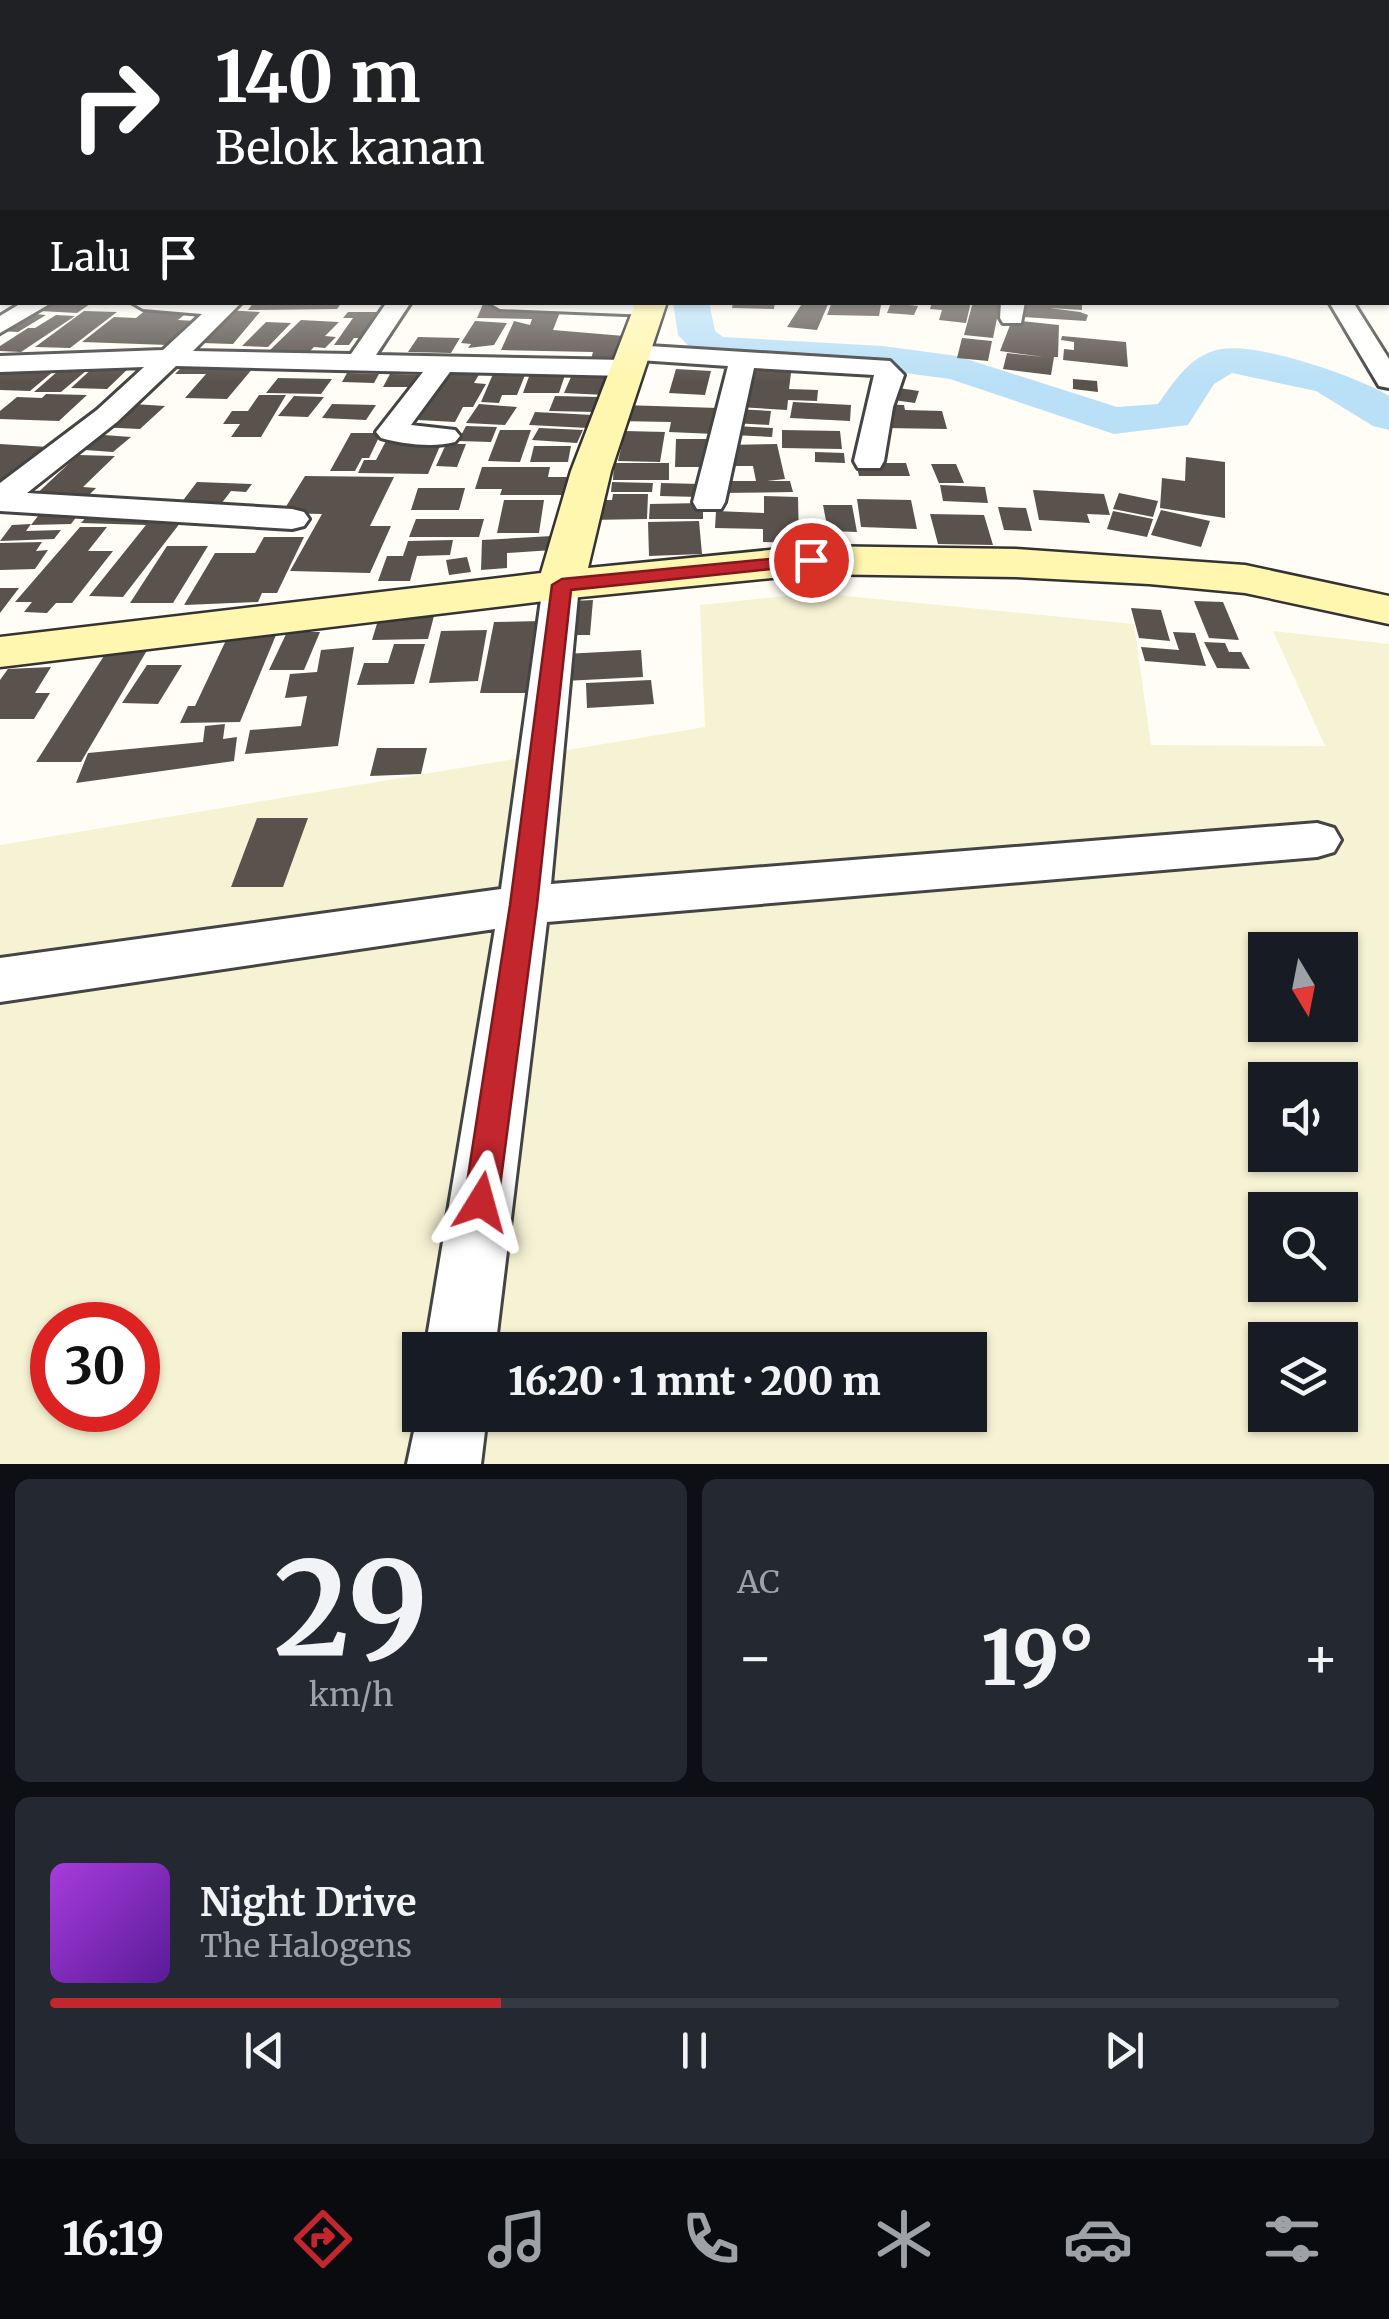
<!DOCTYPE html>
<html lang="id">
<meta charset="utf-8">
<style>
:root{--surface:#171b24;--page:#242831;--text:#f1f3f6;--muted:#9ea1a6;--line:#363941;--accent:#c4262e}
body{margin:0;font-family:Merriweather,serif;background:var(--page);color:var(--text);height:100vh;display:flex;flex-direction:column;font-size:38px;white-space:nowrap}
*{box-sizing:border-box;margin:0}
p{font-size:32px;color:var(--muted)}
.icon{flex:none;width:55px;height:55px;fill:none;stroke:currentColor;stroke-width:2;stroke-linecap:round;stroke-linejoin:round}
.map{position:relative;height:1464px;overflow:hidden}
.sheet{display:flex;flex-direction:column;gap:15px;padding:15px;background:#0d0f14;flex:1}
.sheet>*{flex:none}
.banner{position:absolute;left:0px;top:0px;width:1390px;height:305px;box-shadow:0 2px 8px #0004;background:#202124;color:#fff;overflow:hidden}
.needle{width:65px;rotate:170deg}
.controls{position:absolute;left:1248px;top:932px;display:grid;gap:20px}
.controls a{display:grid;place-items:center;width:110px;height:110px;border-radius:0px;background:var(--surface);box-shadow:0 2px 8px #0004;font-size:50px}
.speed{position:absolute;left:30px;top:1302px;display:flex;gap:20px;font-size:50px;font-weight:700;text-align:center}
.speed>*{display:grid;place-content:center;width:130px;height:130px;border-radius:50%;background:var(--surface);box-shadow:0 2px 8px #0004;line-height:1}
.speed .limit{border:15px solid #d22;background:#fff;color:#111}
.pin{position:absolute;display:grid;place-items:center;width:85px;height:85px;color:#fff;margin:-42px;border:5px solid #fff;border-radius:50%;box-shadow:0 2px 10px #0007}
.me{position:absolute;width:110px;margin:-55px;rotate:8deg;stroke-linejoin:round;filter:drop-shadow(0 0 8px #0008)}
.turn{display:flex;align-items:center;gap:35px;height:210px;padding:0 50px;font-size:45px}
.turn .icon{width:130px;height:130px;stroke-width:2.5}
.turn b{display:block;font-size:70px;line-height:85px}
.then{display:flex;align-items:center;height:95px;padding:0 50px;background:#0003;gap:20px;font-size:38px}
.big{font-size:75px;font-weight:800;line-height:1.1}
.sheet .widget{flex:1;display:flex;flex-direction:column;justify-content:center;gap:15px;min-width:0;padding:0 35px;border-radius:15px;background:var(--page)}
.sheet .dial{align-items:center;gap:0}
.dial b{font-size:130px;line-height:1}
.song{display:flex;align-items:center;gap:30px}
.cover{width:120px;height:120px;border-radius:15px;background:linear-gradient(135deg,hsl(280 70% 55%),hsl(270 70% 35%))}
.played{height:10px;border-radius:5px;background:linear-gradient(90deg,var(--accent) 35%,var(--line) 35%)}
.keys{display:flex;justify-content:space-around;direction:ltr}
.heat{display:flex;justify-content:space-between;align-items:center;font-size:55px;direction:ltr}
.sheet .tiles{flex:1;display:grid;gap:15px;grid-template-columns:1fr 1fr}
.widget:last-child{grid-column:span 2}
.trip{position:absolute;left:402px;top:1332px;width:585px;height:100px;border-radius:0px;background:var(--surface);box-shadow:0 2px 8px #0004;font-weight:800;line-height:100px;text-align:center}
.dock{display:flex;height:160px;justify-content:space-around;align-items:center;background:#090b0e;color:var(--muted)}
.dock .icon{width:70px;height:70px}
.dock .on{color:var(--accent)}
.dock b{font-size:45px;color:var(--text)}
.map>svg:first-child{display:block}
</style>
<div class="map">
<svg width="1389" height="1464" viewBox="0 0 1389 1464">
<rect width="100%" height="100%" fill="#fffdf5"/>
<!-- farmland -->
<path fill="#f6f3d4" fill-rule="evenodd" d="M815 593 1134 624 1151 745 1325 746 1273 631 1389 644V1464H0V845L705 727 700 605ZM1265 950H1340V1025H1265ZM1265 1080H1340V1155H1265ZM1265 1210H1340V1285H1265ZM52 1325H138V1410H52ZM1265 1340H1340V1415H1265ZM420 1350H970V1415H420Z"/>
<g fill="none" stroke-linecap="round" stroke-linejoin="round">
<!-- river -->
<path fill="#b9e0f7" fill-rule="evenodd" d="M0 262H2V282H0Z
M673 302H709L715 331 723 337 883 346 957 356 1117 407 1158 404C1174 382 1187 360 1213 351 1248 338 1352 375 1384 393L1389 396V430L1373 426 1316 391 1232 373 1214 384 1188 425 1114 434 950 379 883 370 698 356 678 335Z"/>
</g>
<!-- building -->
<path fill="#5a524d" d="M53 302H93L77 313 40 311Z
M254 302H342L337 309 248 310Z
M733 302H775L774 309 732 308Z
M803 302H829L817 330 787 327Z
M832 302H852L881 305 879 316 827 315Z
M932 302H971L966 323 939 320 942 310 930 309Z
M973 302 1000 304 993 338 964 335Z
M1028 302H1082V310L1049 308 1080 312 1088 315 1086 321 1023 317Z
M891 303 918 306 914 315 887 313Z
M483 304H514L512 310 562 307 553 330 624 336 618 360 591 359 593 352 501 350 514 321 530 325 532 319 477 318Z
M147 309 189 311 178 320 196 321 168 345 82 342 114 317 136 318Z
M223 310 260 312 233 344 202 343 194 350 182 349Z
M84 311 117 312 70 348 35 347Z
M348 312H383L366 338H354L349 345H334L353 318H343Z
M25 313 46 315 18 332 0 331Z
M56 315 75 316 21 352 0 351V346L28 328H35Z
M301 320 339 322 325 336 336 337 325 348 314 347 309 352 270 350Z
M1012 320 1059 325 1058 357H1054L1051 375 1003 369 1007 353 1044 357 1000 351Z
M475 321 507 323 494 345 468 348 471 344 461 343Z
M266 322 291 323 268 347 242 346Z
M1062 336 1126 342 1128 367 1063 360 1064 349 1074 350V342L1061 340Z
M418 337 460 338 451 353 408 352Z
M962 338 992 341 988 361 957 358Z
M188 361 258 362 227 399 185 398 206 374H175Z
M746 363 792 365 789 389 818 390 817 401 788 400 787 410 738 407Z
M12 364 61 365 30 391 0 390V373Z
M66 364 93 365 61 392H34Z
M97 364 132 365 107 389 71 388Z
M451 366 480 373 474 383 486 384 473 407H463L455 422 418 420Z
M676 369 711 371 705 395 669 393Z
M531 371 566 372 559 393H523Z
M347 373 379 374 374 383 342 382Z
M390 374 424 375 417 387H383Z
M493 374 525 375 517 395H502L499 403 481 402Z
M571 377 611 378 605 395 564 393Z
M278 378 332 379 321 394 266 393Z
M1073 379 1097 381 1098 392 1073 389Z
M892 387 919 391 915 403 886 399Z
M46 394 87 395 59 421 0 419V411L17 397 42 398Z
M259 395H286L261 437H231L240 424H223L232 411H248Z
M294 396 324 397 308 417 278 416Z
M555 396 601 397 596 412 549 411Z
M793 402 851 405 850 421 790 418Z
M133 404 165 406 140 429 97 427Z
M332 404 376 405 366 420 322 418Z
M479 404 517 407 505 425 466 423Z
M882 404 904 405 905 410 942 411 947 429 886 428Z
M623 405 718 408 715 434 669 432 671 422 618 421Z
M735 409 771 411 769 425 733 423Z
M535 412 593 415 588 428 529 425Z
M466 426 497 427 491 442 458 441Z
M733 426 773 428 772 437 732 435Z
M539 428 583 430 577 443 532 440Z
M500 430H531L520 462 488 461Z
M782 430 840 431 842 449 782 448Z
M625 431 665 432 660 462 618 461Z
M351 433H381L369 458H362L355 471H330Z
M90 434 131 437 113 452 71 449Z
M387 439H443L428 474 358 473 364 460H376Z
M676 439H709V467H675Z
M0 444 48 447 9 481 0 480Z
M446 444H466L457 467 436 466Z
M777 444 785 479 767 481H790L793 492 719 493 718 481H756L753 466H728L725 445Z
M534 446H571L568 462H530Z
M815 452 844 453 845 463 815 462Z
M78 455 115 456 83 487 96 488 82 502 30 500Z
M1186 457 1225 462V518L1160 508 1162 478 1185 481Z
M614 463H669V480H613Z
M856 463H906L910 476H859Z
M931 464H956L964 483H939Z
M482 467H550L548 477H567L564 495H500L502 489H475Z
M305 476 394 477 370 526H391L370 573 290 571 322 514 282 513Z
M197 482 252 484 246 492 231 491 221 504 181 503Z
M612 482 653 483 652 492H611Z
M661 483 700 484 699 497 660 496Z
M940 485 985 487 988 503 943 501Z
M418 488H465L459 510H411Z
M1033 490 1104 494 1110 515 1087 514 1090 523 1039 520Z
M1119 493 1158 501 1153 517 1113 509Z
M613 494H648L647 519 588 520 590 500H612Z
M764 496 798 497 799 543 763 542V529L715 528 716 511 764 513Z
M857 499 911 500 917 529 861 527Z
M504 500H544L539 533H497Z
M703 503V519H649L650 504Z
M823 505H852L857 532 828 531Z
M45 507H84L71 524 31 525Z
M998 507 1026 508 1032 531 1004 530Z
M1161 510 1210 521 1201 547 1151 535Z
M1113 511 1153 519 1147 537 1107 529Z
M91 512 187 514 123 597 89 596 146 525 81 523Z
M930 514 984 515 993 545 938 544Z
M416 519H484L479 537H409Z
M699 521 702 554 649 556 648 522Z
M31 524 26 531 61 530 54 539 0 541 12 525Z
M80 527H107L88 551H113L72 603H56L47 613 24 612 32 602H15Z
M552 536 553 550 507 553V568L481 570 482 540Z
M264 537H304L277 593H262L258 602 184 605 215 553H255Z
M453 540 450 555 417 556 410 581H378L387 556H403L408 541Z
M42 542 36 551 48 550 35 569 0 570V543Z
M167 546H208L173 603H130Z
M467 557 471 572 449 575 446 560Z
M0 588H19L0 613Z
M593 600 590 635H569L572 601Z
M1194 601 1223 602 1239 640 1209 638Z
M1131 608 1161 610 1170 641 1139 638Z
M434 616 428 639 372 640 379 617Z
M542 621 532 693H480L494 622Z
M487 630 478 681 429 683 441 631Z
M287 632H320L304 670H269Z
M1173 632 1195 633 1206 666 1145 661 1141 647 1179 650Z
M276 635 240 722 180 723 188 706H195L228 636Z
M1204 642 1225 643 1229 652H1241L1250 669 1217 668Z
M394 644H425L414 684 357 685 364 663H388Z
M149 647 81 762H36L109 648Z
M354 647 338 746 245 754 250 730 301 726 307 696 285 698 290 674 317 672 321 650Z
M641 650 643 677 564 681V654Z
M147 665H182L158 704 122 703Z
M51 667 35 693H50L34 719H0V680L8 669Z
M651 680 654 704 587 708 586 683Z
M225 724 223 739 237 737 234 761 76 783 88 753 203 742 205 726Z
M377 748H427L421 774 370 776Z
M257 818H308L283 887H231Z"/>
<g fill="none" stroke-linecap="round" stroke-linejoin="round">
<!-- street casing -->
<g stroke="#444" stroke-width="6">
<path id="street" d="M0 215H2V227H0Z
M0 244 2 245V258H0Z
M2 274V288L0 289V275Z
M23 302H53L0 333V316Z
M131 302H242L193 351 351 354 387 302H411L376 355 625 360 638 368 625 376 450 372 411 425 455 430 460 436 455 442C433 448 403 444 381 438L376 432 423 372 176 366 117 422 27 493 292 509 304 512 309 519 304 526 292 529 0 511V483L97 410 144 367 0 372V356L163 350 202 314 143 309Z
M488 302H657L662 308 650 315 500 309Z
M1001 302H1025L1021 323H1003L1000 318Z
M1329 302H1353L1389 359V388L1379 386Z
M633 345 890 361 904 375 893 407 884 461 880 468H858L854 461 874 375 754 368 725 502 721 509H697L693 502 728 366 624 359 620 353 624 347Z
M561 574 574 577 579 585 551 884 1317 823 1334 828 1341 840 1334 852 1317 857 547 922 495 1350H425L495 929 0 1002V958L501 889 543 585 548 577Z
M420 1403V1415H487L481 1464H407Z"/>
</g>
<!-- secondary casing -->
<g stroke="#333" stroke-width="5">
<path id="secondary" d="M636 302H667L611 471 588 568 811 546 1016 549 1245 565 1389 596V624L1245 593 1149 584 1016 577 811 574 561 599 0 667V637L541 573 571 471Z"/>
</g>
<!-- street -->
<use href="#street" fill="#fff" fill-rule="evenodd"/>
<!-- secondary -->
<use href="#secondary" fill="#fff6b0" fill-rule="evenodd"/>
</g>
<!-- sky -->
<linearGradient id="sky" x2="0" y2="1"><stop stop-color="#95c6ee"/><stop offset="0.46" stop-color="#fffefa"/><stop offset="1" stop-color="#fffefa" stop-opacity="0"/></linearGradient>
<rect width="1389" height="382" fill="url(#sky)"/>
<!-- route -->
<path fill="#c4262e" stroke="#7f191e" stroke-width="2.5" d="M811 555 820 560 818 564 571 590 537 905 498 1202 493 1213 481 1218 469 1213 464 1202 510 905 552 585 562 579Z"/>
</svg>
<div class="controls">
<a><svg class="needle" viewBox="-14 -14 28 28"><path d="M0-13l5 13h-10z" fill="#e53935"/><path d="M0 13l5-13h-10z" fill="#9ea1a6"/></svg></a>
<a><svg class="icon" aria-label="sound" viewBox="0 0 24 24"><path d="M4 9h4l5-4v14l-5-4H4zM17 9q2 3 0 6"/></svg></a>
<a><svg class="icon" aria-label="search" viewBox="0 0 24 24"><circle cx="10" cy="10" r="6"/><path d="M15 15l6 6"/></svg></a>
<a><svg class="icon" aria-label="layers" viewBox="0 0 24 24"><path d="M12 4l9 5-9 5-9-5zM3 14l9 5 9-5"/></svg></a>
</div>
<div class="speed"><div class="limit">30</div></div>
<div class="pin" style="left:811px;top:560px;background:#d93025"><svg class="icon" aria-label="arrive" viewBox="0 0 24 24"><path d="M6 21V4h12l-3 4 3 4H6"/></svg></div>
<svg class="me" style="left:481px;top:1202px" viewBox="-20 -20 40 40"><path d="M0-17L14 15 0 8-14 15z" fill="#c4262e" stroke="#fff" stroke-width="4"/></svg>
<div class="trip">16:20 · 1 mnt · 200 m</div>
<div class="banner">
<div class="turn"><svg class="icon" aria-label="right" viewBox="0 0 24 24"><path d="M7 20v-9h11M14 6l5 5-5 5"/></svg><div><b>140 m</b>Belok kanan</div></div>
<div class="then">Lalu<svg class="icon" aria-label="arrive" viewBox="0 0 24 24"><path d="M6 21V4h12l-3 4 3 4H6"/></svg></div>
</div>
</div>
<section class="sheet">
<div class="tiles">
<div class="widget dial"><b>29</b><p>km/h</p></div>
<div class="widget"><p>AC</p>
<div class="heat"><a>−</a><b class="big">19°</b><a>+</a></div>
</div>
<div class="widget">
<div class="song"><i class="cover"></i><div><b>Night Drive</b><p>The Halogens</p></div></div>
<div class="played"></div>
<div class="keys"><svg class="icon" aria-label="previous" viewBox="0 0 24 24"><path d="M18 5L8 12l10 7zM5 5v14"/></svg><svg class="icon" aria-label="pause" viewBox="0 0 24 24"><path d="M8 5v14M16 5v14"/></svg><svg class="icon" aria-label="next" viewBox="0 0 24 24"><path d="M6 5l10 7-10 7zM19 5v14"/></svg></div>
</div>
</div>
</section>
<nav class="dock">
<b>16:19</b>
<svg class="icon on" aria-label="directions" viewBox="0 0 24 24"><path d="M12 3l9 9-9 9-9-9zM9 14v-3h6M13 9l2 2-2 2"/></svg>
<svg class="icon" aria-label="music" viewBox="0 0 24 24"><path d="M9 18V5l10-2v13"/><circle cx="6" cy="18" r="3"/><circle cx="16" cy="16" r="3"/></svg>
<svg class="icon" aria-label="phone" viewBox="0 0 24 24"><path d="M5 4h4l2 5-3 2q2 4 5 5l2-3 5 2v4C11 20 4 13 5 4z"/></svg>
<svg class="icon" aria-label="climate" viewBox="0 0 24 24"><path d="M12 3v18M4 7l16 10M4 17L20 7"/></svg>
<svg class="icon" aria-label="car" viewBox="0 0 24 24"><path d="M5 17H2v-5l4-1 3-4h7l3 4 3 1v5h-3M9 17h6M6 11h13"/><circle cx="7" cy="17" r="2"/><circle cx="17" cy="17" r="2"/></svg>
<svg class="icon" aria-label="filters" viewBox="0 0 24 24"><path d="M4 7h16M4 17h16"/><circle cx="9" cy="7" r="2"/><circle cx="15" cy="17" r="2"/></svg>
</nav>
